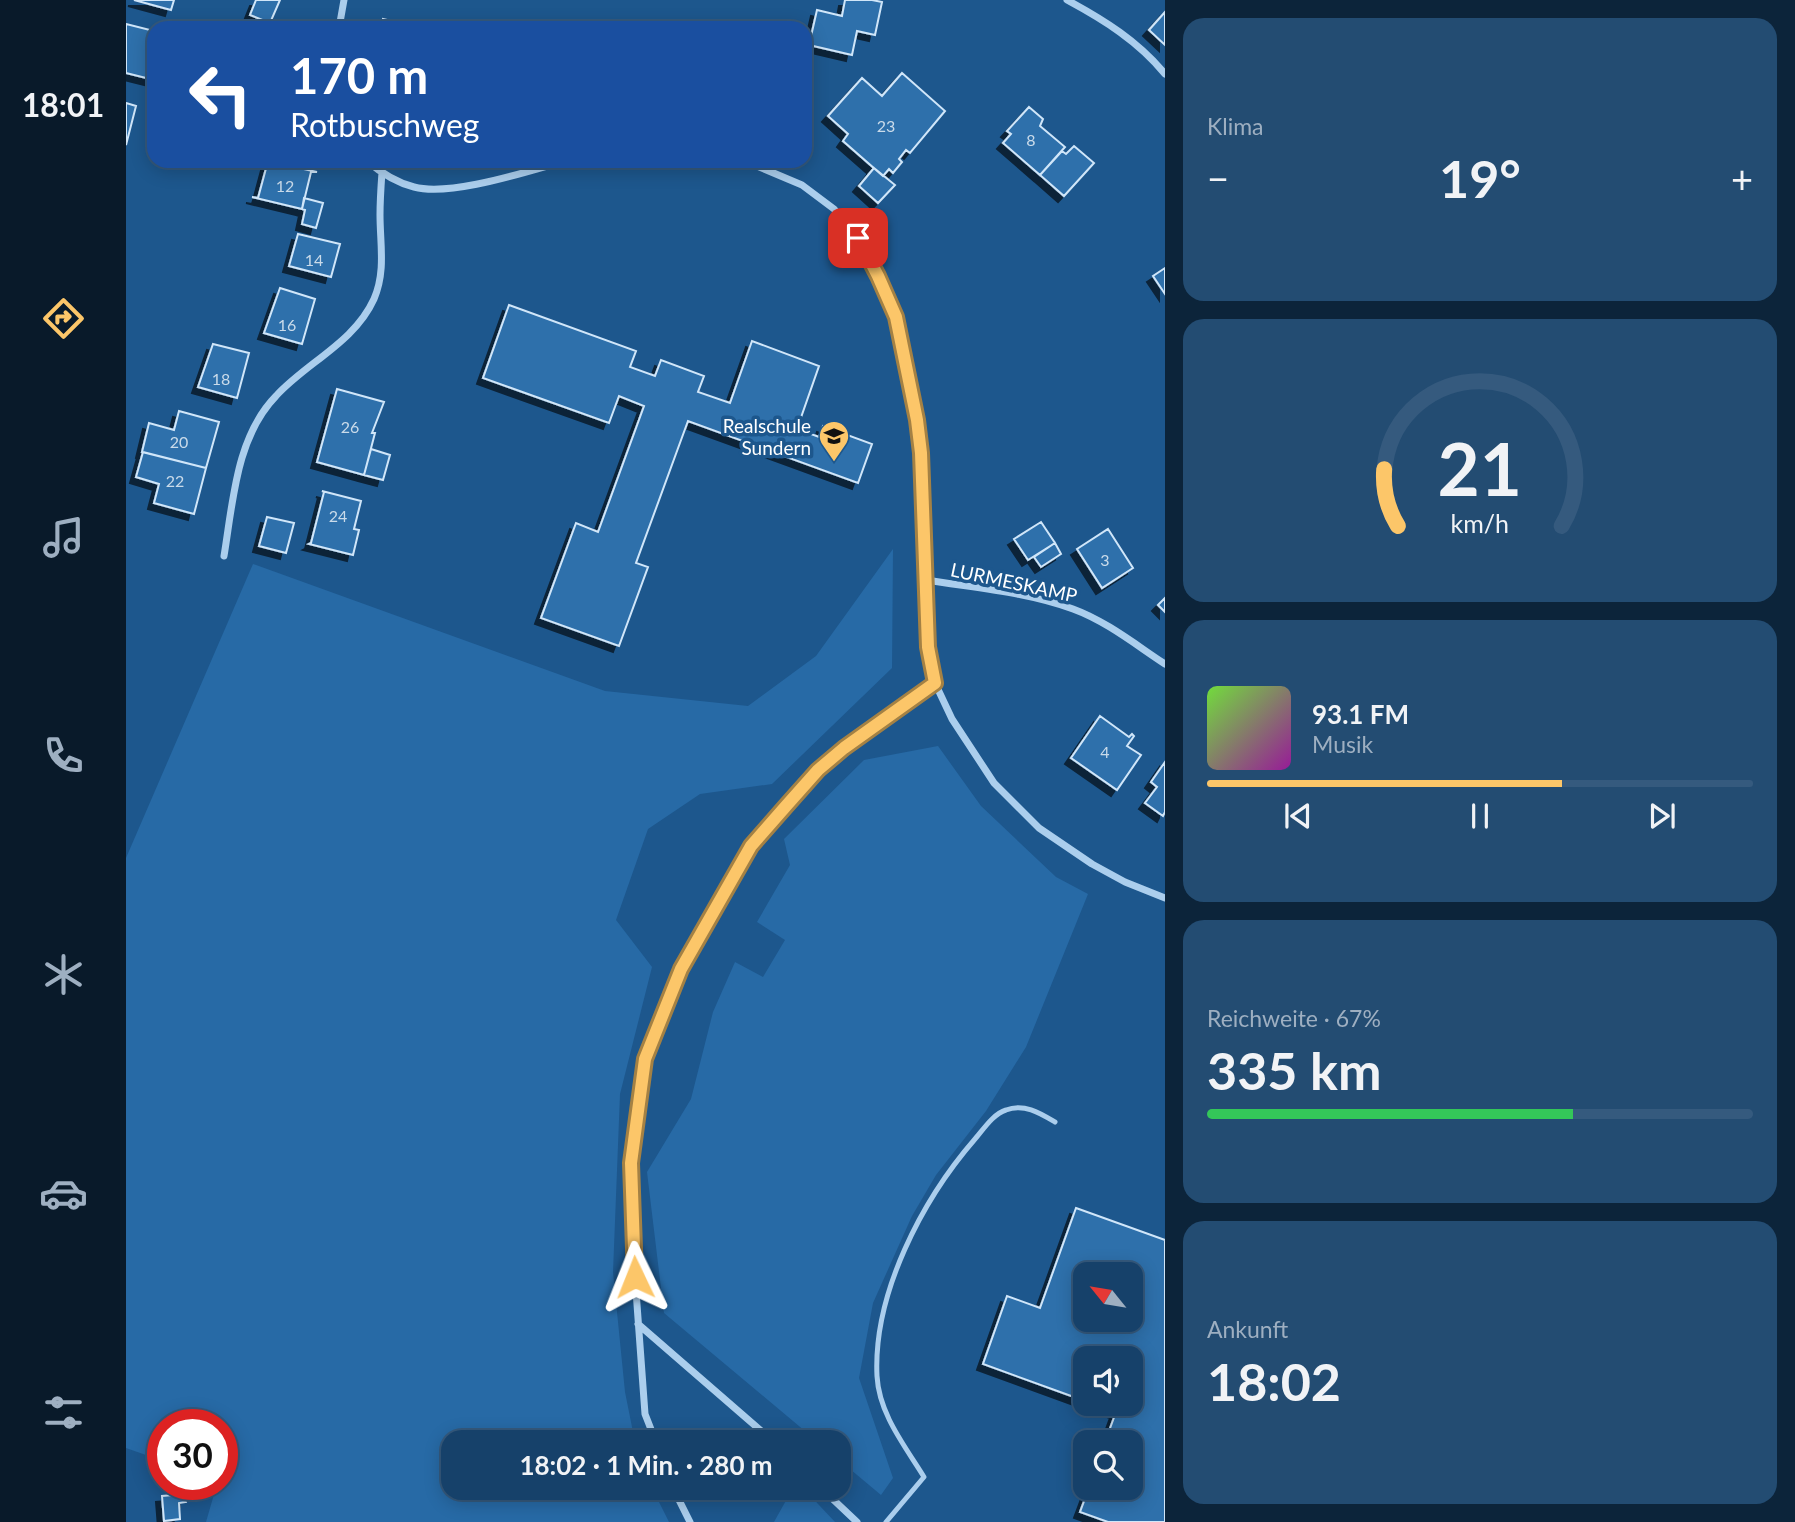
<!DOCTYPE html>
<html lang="de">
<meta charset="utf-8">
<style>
:root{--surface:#16416a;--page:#234c72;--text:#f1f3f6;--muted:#9eafc1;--line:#355a7e;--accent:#fcc669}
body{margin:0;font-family:Lato,sans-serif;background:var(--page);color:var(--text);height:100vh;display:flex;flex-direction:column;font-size:26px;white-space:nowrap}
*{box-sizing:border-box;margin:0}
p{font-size:23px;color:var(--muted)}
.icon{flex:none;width:38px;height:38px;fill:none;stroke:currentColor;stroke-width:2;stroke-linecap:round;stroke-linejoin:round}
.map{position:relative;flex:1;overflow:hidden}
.panel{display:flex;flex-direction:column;gap:18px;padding:18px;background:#0c243a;width:630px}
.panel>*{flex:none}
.top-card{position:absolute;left:21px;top:21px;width:665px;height:147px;border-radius:21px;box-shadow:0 4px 18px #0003,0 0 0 2px var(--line);background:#1a4fa0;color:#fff;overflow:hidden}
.needle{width:46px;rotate:300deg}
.fabs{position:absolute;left:947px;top:1262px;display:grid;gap:14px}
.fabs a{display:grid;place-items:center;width:70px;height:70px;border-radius:14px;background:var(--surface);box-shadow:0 4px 18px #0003,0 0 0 2px var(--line);font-size:35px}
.speed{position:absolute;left:21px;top:1409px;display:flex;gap:14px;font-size:35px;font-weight:700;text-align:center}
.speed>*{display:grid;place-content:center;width:91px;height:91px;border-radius:50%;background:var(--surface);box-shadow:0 4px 18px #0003,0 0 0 2px var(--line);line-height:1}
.speed .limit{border:10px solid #d22;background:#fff;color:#111}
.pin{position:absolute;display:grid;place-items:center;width:60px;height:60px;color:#fff;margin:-30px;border-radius:14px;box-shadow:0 4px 10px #0006}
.me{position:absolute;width:77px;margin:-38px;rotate:358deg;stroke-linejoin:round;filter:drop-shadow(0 0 5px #0008)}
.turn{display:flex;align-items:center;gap:24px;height:147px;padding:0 28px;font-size:32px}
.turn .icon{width:91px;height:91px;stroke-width:2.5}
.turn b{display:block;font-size:49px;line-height:60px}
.big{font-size:52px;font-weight:700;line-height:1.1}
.panel .card{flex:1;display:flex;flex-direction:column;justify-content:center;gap:10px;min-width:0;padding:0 24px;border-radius:21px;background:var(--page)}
.panel .dial{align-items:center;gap:0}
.dial svg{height:182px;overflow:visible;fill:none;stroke:var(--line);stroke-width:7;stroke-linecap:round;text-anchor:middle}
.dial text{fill:var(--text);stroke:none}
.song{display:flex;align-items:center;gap:21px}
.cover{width:84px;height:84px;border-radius:10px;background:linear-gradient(135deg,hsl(100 70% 55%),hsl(300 70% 35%))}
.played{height:7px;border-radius:4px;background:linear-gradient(90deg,var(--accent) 65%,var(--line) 65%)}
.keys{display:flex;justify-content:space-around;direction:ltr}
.heat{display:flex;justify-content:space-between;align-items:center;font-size:38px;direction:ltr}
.charge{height:10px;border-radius:5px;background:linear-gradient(90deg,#34c759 67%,var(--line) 0)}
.trip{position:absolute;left:315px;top:1430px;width:410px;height:70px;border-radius:21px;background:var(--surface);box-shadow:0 4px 18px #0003,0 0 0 2px var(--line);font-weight:700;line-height:70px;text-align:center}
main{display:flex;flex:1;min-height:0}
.tab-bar{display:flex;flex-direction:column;width:126px;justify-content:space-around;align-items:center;background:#091a2a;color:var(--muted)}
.tab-bar .icon{width:49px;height:49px}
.tab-bar .selected{color:var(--accent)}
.tab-bar b{font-size:32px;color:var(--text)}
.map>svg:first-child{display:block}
</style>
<main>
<nav class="tab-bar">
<b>18:01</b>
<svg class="icon selected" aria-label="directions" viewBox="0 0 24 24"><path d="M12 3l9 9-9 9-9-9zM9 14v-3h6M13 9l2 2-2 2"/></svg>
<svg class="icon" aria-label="music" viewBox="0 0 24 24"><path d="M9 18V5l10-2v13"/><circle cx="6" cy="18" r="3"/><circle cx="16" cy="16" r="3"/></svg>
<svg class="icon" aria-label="phone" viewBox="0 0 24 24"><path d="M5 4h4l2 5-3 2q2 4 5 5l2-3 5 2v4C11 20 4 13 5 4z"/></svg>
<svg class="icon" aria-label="climate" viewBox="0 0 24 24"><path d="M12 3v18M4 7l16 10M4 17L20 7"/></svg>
<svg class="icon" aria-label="car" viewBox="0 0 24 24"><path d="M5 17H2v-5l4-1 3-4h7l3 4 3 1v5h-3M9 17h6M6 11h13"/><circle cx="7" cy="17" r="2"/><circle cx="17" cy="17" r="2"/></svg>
<svg class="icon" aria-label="filters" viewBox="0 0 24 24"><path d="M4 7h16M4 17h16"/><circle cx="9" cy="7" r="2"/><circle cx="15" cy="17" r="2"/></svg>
</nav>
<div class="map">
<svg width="1039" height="1522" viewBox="0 0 1039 1522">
<defs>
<filter id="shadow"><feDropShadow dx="-6" dy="6" stdDeviation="0" flood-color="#0009"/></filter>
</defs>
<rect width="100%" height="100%" fill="#1d578d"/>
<!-- green -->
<path fill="#276aa6" d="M767 549 766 668 646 784 574 794 522 829 490 920 526 967 494 1094 487 1272 499 1392 509 1442H327V1488H526L543 1522H80L91 1484H96V1424H37V1461L0 1448V858L127 564 479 691 622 706 690 656Z
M812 746 855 806 930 877 962 894 900 1047 860 1111 810 1175 786 1216 747 1303 733 1378 767 1478 755 1495 712 1459V1442H692L538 1313 521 1172 565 1099 587 1012 609 962 637 977 659 940 631 922 664 865 658 839 738 760Z
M667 1488H677L709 1522H648Z"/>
<!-- building -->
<path fill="#2d6fab" stroke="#d0e6f9" stroke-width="2" fill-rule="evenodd" filter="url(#shadow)" d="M8 0H48L45 10Z
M130 0H154L144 23 124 15Z
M719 0H746L756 2 749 35 731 31 726 55 683 45 691 10 716 16Z
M1039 12V45L1023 30Z
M257 19 295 28H255Z
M0 24 28 31V80L0 73Z
M776 73 819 111 784 153 780 150 773 159 776 162 767 173 763 169 757 176 717 141 722 134 702 116 736 78 756 96Z
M0 103 10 106 0 145Z
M903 107 917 119 914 126 939 147 914 175 877 143 885 134 881 131Z
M948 146 968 163 938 196 914 175 936 151 940 154Z
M142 161 191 172H185L176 209 126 197 132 198Z
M748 168 769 185 752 203 733 186Z
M178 198 197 203 190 228 176 224 179 210 176 209Z
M172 234 214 244 205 277 163 266Z
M1039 268V294L1027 276Z
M154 288 189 299 176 344 138 333Z
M383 305 510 351 504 367 529 376 535 360 578 376 572 392 604 403 626 341 693 366 671 429 693 437 697 426 746 444 732 483 562 421 510 563 522 567 493 646 415 618 450 523 472 532 518 406 493 396 483 423 357 378Z
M87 344 123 353 111 398 72 387Z
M211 389 258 402 246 433H249L238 475 191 462Z
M53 411 93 422 80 468 16 452 23 423 48 430Z
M245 449 264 455 257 480 238 475Z
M17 452 80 468 68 514 28 503 33 484 10 477Z
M196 491 235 501 228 529 233 530 227 555 183 544 185 543 198 492Z
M141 517 168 523 160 553 133 546Z
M915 522 929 543 902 560 888 539Z
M982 529 1007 568 976 588 951 549Z
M929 543 935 554 915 567 908 557Z
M1039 598V612L1032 605Z
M974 716 1003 737 1006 734 1008 736 1001 746 1015 755 991 790 945 758Z
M1039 762V812L1037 816 1019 803 1031 787 1025 782Z
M950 1208 1039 1240V1522H982L954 1512 963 1488H1004V1442H979L990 1412 965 1404H1004V1358H959V1401L857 1364 881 1296 914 1308ZM959 1274H1004V1320H959Z
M59 1494 60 1502 53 1503 54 1519 38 1521 36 1496Z"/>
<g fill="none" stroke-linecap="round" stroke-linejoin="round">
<!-- lane -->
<path stroke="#abceed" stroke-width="5" d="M760 1522 798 1477C779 1446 753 1414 751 1376 747 1294 796 1200 849 1139 857 1130 867 1114 880 1110 898 1103 914 1113 929 1122"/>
<!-- street -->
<path stroke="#abceed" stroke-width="7" d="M941 0C978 20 1012 41 1039 74
M213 28 218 0
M241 161C254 172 272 183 288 187 325 197 402 171 439 161
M619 161 676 185 708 209 732 238 743 257 770 317 791 420 795 453 802 647 809 683 826 719 868 783 913 828 966 864 999 882 1039 898
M98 556C107 502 110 437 150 396 181 362 228 343 248 299 260 271 254 244 254 215 254 200 255 186 256 172
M800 580C849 588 901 592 947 609 980 621 1010 645 1039 664
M512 1324 648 1442
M530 1442 519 1414 509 1277 505 1163 519 1059 555 969 625 846 692 770 748 725 809 683
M622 1442 637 1432
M547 1488 564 1522
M695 1488 731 1522"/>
</g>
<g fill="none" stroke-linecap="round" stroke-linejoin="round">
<!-- route casing -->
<g stroke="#a48144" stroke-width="18">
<path id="route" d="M509 1277 505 1163 519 1059 555 969 625 846 660 806 692 770 718 748 809 683 802 647 795 453 791 420 770 317 752 276 732 238"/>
</g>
<!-- route -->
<use href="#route" stroke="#fcc669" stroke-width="12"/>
</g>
<!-- icons -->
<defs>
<g id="school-pin" transform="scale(1.575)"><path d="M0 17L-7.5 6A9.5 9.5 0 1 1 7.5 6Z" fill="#fcc669" stroke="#1d578d"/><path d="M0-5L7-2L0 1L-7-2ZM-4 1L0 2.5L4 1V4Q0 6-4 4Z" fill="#111"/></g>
</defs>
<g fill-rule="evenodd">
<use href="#school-pin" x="708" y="436"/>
</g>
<g text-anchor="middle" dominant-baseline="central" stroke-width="7" stroke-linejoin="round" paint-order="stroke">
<!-- number labels -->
<g font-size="16" fill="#cadbea">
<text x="760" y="125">23</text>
<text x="905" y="139">8</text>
<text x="159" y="185">12</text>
<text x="188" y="259">14</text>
<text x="161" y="324">16</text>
<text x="95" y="378">18</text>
<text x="224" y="426">26</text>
<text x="53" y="441">20</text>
<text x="49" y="480">22</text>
<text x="212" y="515">24</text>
<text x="979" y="559">3</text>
<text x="979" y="751">4</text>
</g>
<!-- poi labels -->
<g font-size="19" fill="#fff" stroke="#1d578d" text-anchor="end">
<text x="685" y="425">Realschule<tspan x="685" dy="22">Sundern</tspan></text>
</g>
<!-- street labels -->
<g font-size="19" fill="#fff" stroke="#1d578d">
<text transform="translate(888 582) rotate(12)">LURMESKAMP</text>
</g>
</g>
</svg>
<div class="fabs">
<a><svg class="needle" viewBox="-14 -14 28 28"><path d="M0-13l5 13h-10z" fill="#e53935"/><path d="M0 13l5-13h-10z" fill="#9eafc1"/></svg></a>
<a><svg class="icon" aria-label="sound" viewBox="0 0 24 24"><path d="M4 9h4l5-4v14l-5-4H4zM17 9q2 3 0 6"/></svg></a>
<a><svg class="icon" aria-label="search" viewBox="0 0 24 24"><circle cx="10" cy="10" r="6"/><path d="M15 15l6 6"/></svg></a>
</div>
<div class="speed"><div class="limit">30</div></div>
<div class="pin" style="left:732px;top:238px;background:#d93025"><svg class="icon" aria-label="arrive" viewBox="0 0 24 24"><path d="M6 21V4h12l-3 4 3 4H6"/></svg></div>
<svg class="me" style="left:509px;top:1277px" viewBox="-20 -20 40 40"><path d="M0-17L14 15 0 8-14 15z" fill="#fcc669" stroke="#fff" stroke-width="4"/></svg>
<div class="trip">18:02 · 1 Min. · 280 m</div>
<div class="top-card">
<div class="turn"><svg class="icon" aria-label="left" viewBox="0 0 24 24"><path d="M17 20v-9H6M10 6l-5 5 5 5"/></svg><div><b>170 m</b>Rotbuschweg</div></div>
</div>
</div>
<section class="panel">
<div class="card"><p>Klima</p>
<div class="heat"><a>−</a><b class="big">19°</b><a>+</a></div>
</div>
<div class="card dial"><svg viewBox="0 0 100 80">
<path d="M14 69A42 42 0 1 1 86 69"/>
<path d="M14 69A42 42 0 0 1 8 44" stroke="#fcc669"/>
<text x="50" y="56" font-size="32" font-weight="700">21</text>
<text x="50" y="72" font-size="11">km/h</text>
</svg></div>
<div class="card">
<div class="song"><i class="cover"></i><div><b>93.1 FM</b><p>Musik</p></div></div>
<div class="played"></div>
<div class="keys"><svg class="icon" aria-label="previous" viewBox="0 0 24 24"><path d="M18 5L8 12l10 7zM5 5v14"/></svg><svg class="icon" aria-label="pause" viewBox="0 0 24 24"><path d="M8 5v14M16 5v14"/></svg><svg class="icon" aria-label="next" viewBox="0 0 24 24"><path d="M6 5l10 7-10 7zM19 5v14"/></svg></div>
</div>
<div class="card"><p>Reichweite · 67%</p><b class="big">335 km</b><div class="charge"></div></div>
<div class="card"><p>Ankunft</p><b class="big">18:02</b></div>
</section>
</main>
